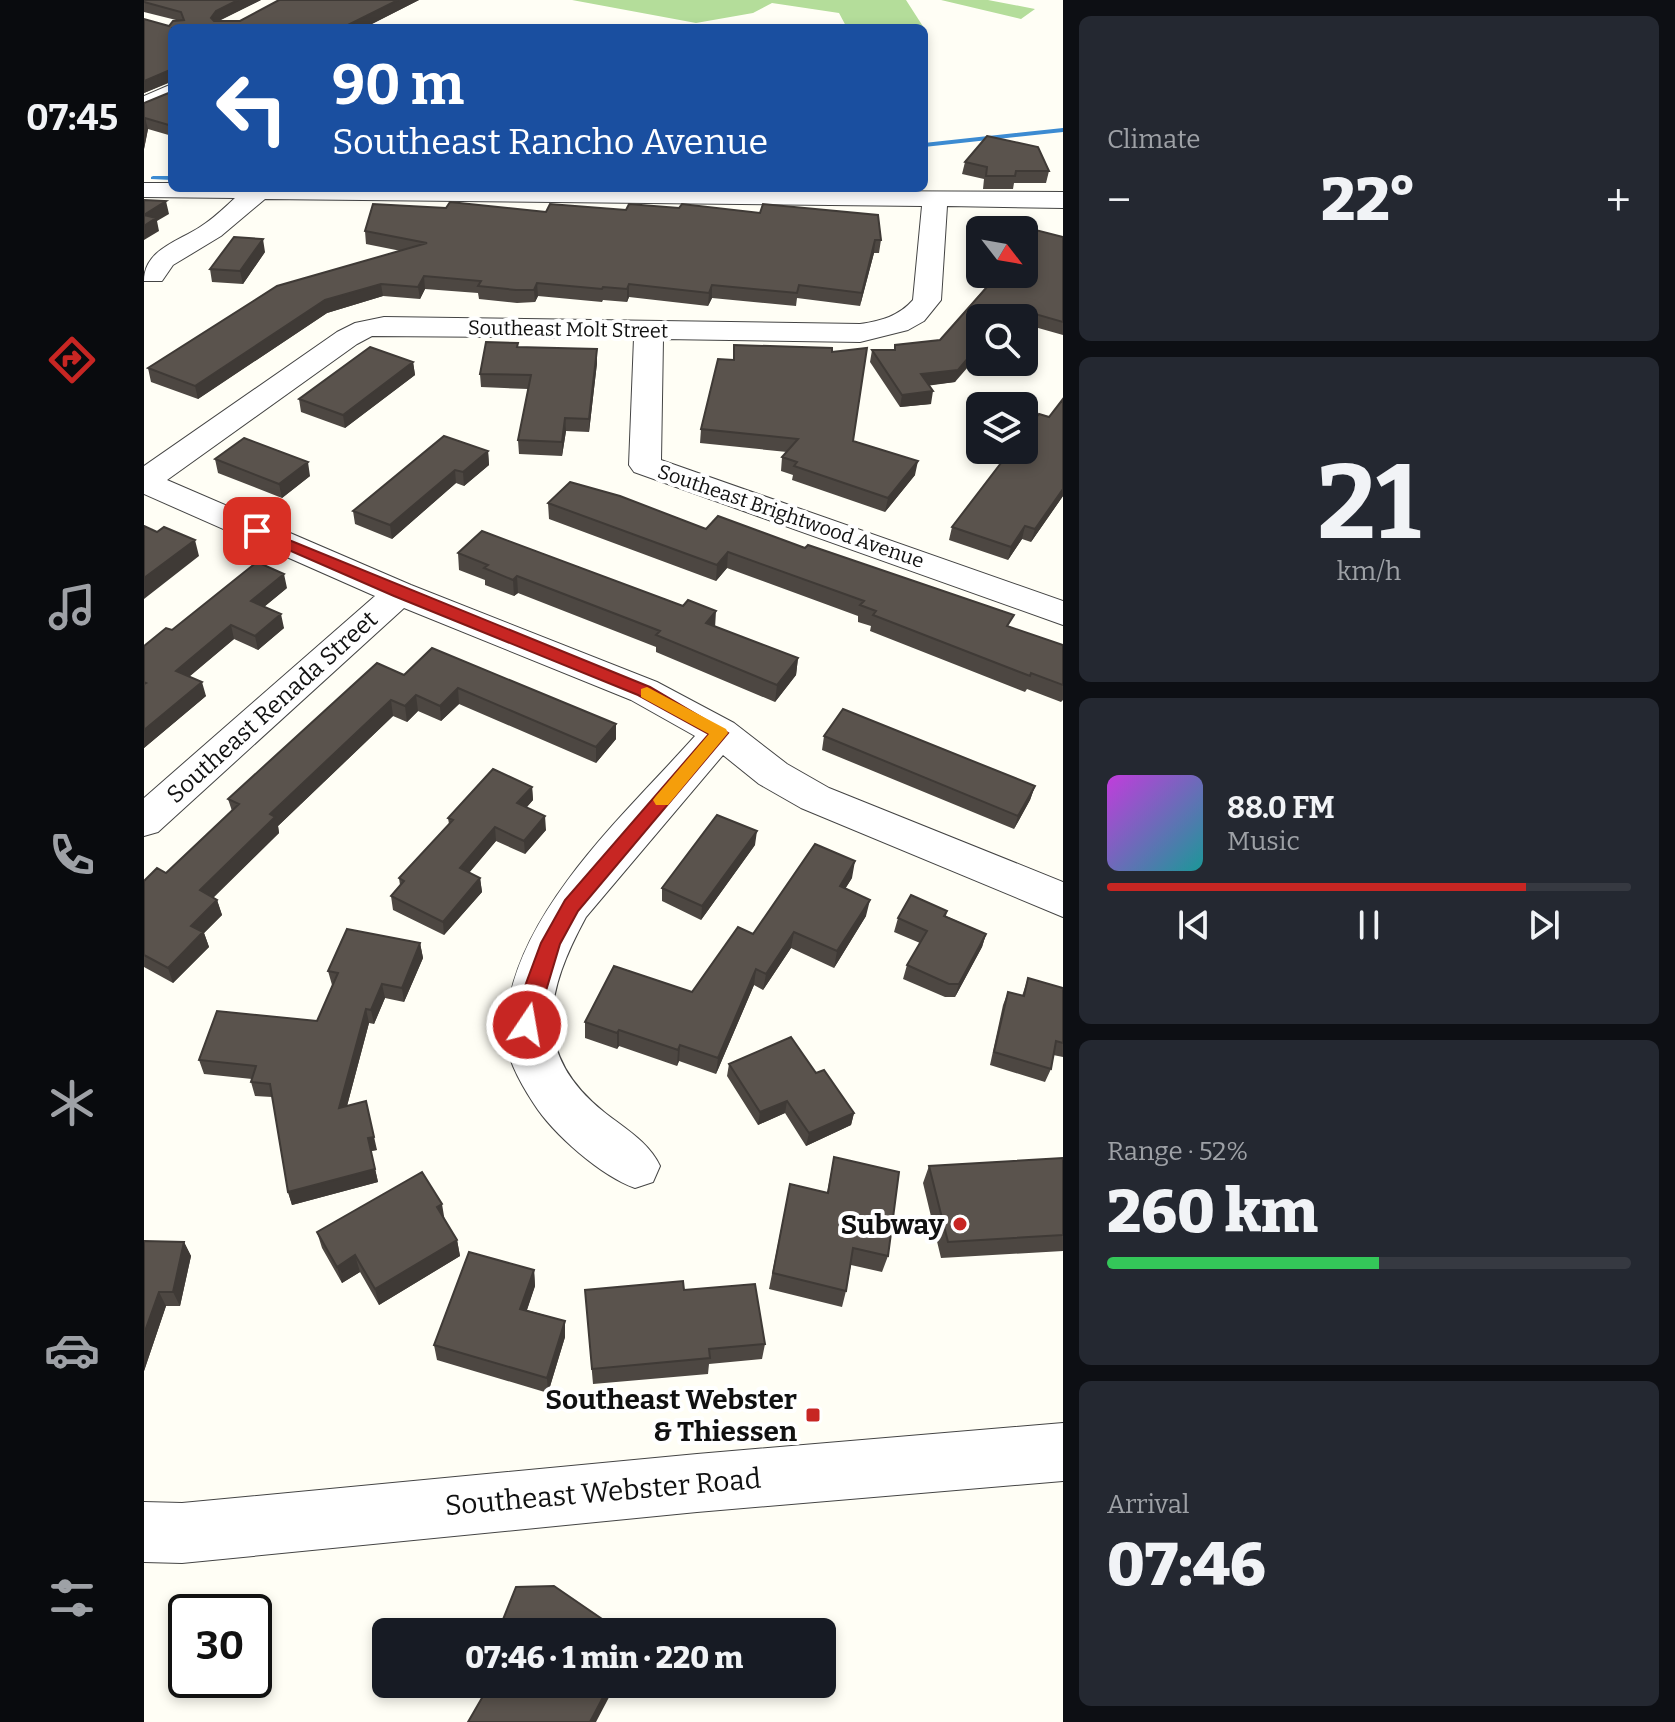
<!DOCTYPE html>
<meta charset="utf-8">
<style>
:root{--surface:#171b24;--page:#242831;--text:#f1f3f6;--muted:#9ea1a6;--line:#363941;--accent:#c72623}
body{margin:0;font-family:Bitter,serif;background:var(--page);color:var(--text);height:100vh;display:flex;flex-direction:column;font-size:30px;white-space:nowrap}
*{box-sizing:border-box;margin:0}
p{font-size:26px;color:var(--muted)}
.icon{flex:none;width:44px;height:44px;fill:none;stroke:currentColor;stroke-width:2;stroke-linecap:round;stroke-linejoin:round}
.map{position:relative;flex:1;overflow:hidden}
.panel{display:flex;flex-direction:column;gap:16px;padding:16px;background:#0d0f14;width:612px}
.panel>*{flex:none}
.banner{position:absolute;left:24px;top:24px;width:760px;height:168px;border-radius:12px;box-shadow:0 4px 12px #0003;background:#1a4fa0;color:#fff;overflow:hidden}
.needle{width:52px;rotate:121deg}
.tools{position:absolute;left:822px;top:216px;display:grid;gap:16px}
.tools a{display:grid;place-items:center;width:72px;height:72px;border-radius:12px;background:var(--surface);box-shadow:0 4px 12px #0003;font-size:40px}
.speed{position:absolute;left:24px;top:1594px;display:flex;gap:16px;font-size:40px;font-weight:700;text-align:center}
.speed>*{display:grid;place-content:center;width:104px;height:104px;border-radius:50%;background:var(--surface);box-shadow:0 4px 12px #0003;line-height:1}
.speed .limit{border:4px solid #111;border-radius:12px;background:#fff;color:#111}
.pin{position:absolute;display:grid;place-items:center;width:68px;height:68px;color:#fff;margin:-34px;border-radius:16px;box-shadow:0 4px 12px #0006}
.me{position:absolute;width:88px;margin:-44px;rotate:12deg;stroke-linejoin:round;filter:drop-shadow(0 0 6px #0008)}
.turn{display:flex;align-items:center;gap:28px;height:168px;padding:0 32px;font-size:36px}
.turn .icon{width:104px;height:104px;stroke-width:2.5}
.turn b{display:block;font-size:56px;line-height:68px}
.big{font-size:60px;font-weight:800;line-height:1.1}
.panel .tile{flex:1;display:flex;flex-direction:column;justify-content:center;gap:12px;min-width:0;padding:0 28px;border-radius:12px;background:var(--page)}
.panel .dial{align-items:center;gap:0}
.dial b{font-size:104px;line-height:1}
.song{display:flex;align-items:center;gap:24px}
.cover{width:96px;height:96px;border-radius:12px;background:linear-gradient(135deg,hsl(290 70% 55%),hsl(180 70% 35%))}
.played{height:8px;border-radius:4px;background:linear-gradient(90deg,var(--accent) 80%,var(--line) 80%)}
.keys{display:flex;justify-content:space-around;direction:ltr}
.heat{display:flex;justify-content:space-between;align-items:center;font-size:44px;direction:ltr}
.charge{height:12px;border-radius:6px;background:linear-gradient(90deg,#34c759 52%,var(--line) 0)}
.trip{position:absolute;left:228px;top:1618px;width:464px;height:80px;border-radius:12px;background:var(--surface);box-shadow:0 4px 12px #0003;font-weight:800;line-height:80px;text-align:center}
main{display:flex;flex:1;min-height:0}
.menu{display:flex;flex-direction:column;width:144px;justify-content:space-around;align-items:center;background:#090b0e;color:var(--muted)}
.menu .icon{width:56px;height:56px}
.menu .current{color:var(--accent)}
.menu b{font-size:36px;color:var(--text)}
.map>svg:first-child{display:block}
</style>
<main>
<nav class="menu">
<b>07:45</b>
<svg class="icon current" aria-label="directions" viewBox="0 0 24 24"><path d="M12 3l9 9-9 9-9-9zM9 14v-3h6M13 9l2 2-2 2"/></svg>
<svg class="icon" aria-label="music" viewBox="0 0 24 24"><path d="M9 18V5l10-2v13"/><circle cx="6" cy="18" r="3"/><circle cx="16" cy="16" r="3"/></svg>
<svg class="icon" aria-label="phone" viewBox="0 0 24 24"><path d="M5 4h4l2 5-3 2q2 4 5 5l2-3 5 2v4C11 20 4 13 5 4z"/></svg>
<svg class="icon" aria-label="climate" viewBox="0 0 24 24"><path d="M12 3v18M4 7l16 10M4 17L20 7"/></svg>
<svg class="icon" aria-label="car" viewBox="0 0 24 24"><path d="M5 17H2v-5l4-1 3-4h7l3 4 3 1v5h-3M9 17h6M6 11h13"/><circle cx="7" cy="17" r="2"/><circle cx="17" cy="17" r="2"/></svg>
<svg class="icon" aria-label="filters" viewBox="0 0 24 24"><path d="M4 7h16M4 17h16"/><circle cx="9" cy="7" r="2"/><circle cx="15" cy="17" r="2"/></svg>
</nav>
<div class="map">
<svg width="919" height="1722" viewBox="0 0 919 1722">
<rect width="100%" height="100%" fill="#fffef5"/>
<!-- forest -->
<path fill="#b4dd9a" d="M428 0H762L780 28H703L695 13 628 3 609 13 552 23Z
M797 0H844L891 9 877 19Z"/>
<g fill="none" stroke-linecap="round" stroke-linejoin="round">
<!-- stream -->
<path fill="#3c8bd2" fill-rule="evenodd" d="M919 128V132L780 147V143Z
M9 176H28V180L7 179V177Z"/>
<!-- minor casing -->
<g stroke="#444" stroke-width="2">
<path id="minor" d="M28 84V100L0 112V96Z
M0 183H28V188L919 192V208L803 206 797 300 780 321 764 330 716 342 519 339 517 460 919 601V625L490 472 485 465 490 338 228 336 213 344 23 480 267 585 513 682 590 723 643 764 685 788 919 882V917L657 808 615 784 579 755 442 917C402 991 386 1053 460 1112 480 1128 505 1142 516 1166L509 1182 491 1188C457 1176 409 1134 390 1104 375 1081 360 1054 360 1025 360 1016 364 1005 366 996 388 897 485 810 551 736L487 700 260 608 14 832 0 836V798L231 596 0 494V466L193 332 211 323 240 317 716 324C737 321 755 316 769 300L778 206 121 199 77 236 29 265 18 281H0C0 250 33 242 56 227 69 219 80 208 91 198L0 197Z
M919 1423V1481L553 1512 38 1563 0 1562V1502L38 1503 553 1454Z"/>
</g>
<!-- minor -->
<use href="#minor" fill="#fff" fill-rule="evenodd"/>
</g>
<!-- wall -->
<path fill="#4d4742" d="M0 0H117L75 21H96L135 0H275L220 28H28V136L4 129 0 149V103L27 92V82L0 93 25 26 32 20 0 12Z
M821 162 905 171 902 183H870L869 189H839L840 179 818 174Z
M402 212 737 240 735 253H730L716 306 653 298 652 306 568 298 564 306 485 297 483 302 459 300 458 302 394 296 391 302 373 303 335 299 334 293 281 289 276 299 239 296 183 313 54 399 7 382 4 368 257 251 222 244 221 231Z
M835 227 919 237V335L880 324V318H836L811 382 785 385 787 404 756 407 726 362 728 350H750L796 340 841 288 827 285Z
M121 252 99 284 68 282 66 269Z
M374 343V347L453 349V363L445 432 422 431 418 456 375 454 374 440 384 389 337 387 336 374Z
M590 345 709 441 771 475 741 512 648 480 649 475 637 471 638 457 643 452 556 443 557 429 589 360Z
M269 362 271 375 201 428 157 412 155 399Z
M905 417 919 496 887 542 878 539 864 560 805 540 808 527Z
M344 451 345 465 320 486 312 483 248 539 211 524 209 511Z
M71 459 166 476 138 498 74 473Z
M404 503 562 529 866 627 919 645V700L917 702 883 689 881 692 726 631 727 626 714 622V616L583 568 572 581 405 519Z
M314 553 571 627 654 658 652 675 631 702 512 652V647L374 593 370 596 341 585V580L315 570Z
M143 588 120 607 140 628 114 650 90 639 45 677 62 696 0 748V646L28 630Z
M260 675 472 724V739L452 763 315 704 297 721 274 711 263 722 249 716 134 826 135 833 69 897 73 900 78 915 60 933 65 947 29 983 0 967V881L22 873 88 811 84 799Z
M680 736 891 786 886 800 870 829 678 750Z
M388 787 389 800 382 808 402 830 381 854 352 841 325 873 336 878 338 892 300 935 249 910 247 896 256 885 255 878 305 824 304 818Z
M611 845 557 920 518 901V888Z
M708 878 701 889 722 916 690 968 647 948 619 990 610 985 572 1074 535 1061 533 1066 475 1046 473 1049 441 1038V1022L548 992 609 934Z
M803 911 802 916 842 934 838 947 811 997H801L759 979 763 965 776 943 750 932 754 918Z
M276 943 279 958 260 1002 241 998 230 1024 225 1023 203 1106 233 1150 227 1151 234 1182 148 1205 144 1192 128 1097 111 1096 107 1082 108 1079 60 1074 55 1060 173 1021 189 985H188L184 971Z
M884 978 919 988V1057L909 1055 907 1069 901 1082 846 1065 859 1005 864 992 878 996Z
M585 1064 672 1073 710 1113 707 1125 662 1146 641 1113 614 1125 583 1076Z
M690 1157 744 1256 738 1272 707 1265 702 1291 698 1307 625 1289 646 1184 683 1193Z
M919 1158V1251L797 1258 779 1183 785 1166Z
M301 1220 313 1240 316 1256 235 1305 216 1272 198 1283 178 1248 173 1232Z
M0 1241 40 1242 47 1256 36 1306H22L0 1371Z
M390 1270 391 1286 383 1310 421 1321V1337L404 1393 293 1360 290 1345Z
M441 1290H540L621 1344 618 1359 565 1364 564 1374 449 1384Z"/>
<!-- shaded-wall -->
<path fill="#3f3a36" d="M94 0H117L74 21 69 28 67 18 72 11Z
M254 0H275L220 28H198Z
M26 70 28 81 0 93V81Z
M1 118 4 129 0 149V124Z
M22 201 25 214 13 221 15 231 0 240V215Z
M119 239 121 252 99 284 96 271Z
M731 240 730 253 716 306 718 293Z
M280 276 281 289 276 299 274 287Z
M393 283 394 296 391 302 390 290Z
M237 284 239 296 183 313 54 399 51 386 181 300Z
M485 284V297L483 302V289Z
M568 285V298L564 306 565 293Z
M870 308 868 318H862Z
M836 344V353L811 382 775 387 777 374Z
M453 349V363L445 432V419Z
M269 362 271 375 201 428 199 415Z
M789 391 787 404 756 407 758 395Z
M421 418 422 431 418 456V442Z
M344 451 345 465 320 486 319 472Z
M774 461 771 475 741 512 744 498Z
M164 462 166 476 138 498 135 484Z
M311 470 312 483 248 539 246 525Z
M919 489V496L887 542 891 529Z
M881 526 878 539 864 560 867 547Z
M51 540 55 556 0 599V578Z
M584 552 583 568 572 581 573 565Z
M140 574 143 588 110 615 107 601Z
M373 576 374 593 370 596 369 580Z
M572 611 571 628 562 623Z
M137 614 140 628 114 650 111 636Z
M87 625 90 639 36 684 32 671Z
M654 658 652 675 631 702 633 685Z
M58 682 62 696 0 748V730Z
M314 688 315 704 297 721 296 706Z
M272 695 274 711 263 722 261 706Z
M247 700 249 716 134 826 135 833 61 906 56 890 126 814Z
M472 724V739L452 763V747Z
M891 786 886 800 870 829 874 816Z
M388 787 389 800 374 817 373 803Z
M401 816 402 830 381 854 380 841Z
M351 827 352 841 317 882 316 868Z
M613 831 611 845 557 920 558 906Z
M711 861 708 878 692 903 696 886Z
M336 878 338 892 300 935 299 922Z
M73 900 78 915 60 933 65 947 29 983 24 968 47 926Z
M726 900 722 916 690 968 693 951Z
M650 932 647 948 619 990 622 974Z
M842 934 838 947 811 997 815 984Z
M276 943 279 958 260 1002 258 988Z
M612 969 610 985 572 1074 574 1058Z
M238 984 241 998 230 1024 227 1010Z
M222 1009 225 1023 199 1121 195 1108Z
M475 1030V1046L473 1049V1033Z
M536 1045 535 1061 533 1066 534 1050Z
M222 1101 233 1150 227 1151 234 1182 148 1205 144 1192Z
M643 1101 641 1113 614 1125 616 1112Z
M710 1113 707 1125 662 1146 665 1133Z
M298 1204 301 1222 293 1207Z
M313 1240 316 1256 235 1305 231 1289Z
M40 1242 47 1256 36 1306 29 1292Z
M211 1255 216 1272 198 1283 193 1267Z
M390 1270 391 1286 378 1324 376 1309Z
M15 1292 22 1306 0 1371V1334Z
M421 1321V1337L404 1393 403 1378Z
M466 1684H472L452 1722H446Z"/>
<!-- building -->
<path fill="#5a534d" stroke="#3f3a36" stroke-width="2" fill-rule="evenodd" d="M0 0H94L72 11 67 18 70 21H96L135 0H254L198 28H28V126L1 118 0 124V103L27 92 26 70 0 81V19L25 26 29 21 40 20 37 12 0 2Z
M843 136 894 147 905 171H872L871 176H842L843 167 821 162Z
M0 200 22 201 0 215Z
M306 202 402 212 406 204 482 210 485 204 535 208 538 204 616 213 619 204 734 215 737 240H731L718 293 655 285 653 293 568 285 565 293 485 284 483 289 459 287 458 289 393 283 390 290H372L334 286 337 281 280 276 274 287 237 284 181 300 51 386 4 368 133 286 283 243 221 231 229 204 302 208Z
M0 215 12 218 0 226Z
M845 218 919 237V322L870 308 862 318H836V344L814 370 777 374 789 391 758 395 728 350H751V345L796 340 851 278 830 272 835 227H844ZM836 230H880V274H836Z
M90 237 119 239 96 271 66 269Z
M342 342 374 343 373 347 453 349 445 419 421 418 418 442 374 440 387 375 336 374Z
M590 345 688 348V352L723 348 709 441 774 461 744 498 650 466 653 462 638 457 654 439 557 429 574 359 590 360Z
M226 347 269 362 199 415 155 399Z
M919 399V489L891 529 881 526 867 547 808 527 867 450H880V433L895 414 905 417Z
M300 436 344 451 319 472 311 470 246 525 209 511Z
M100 438 164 462 135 484 71 459Z
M426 482 476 496 562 529 574 516 661 548 664 545 870 615 863 626 919 645V685L887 673 886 676 729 615 732 611 716 605 720 601 584 552 573 565 404 503Z
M0 526 13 532 20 527 51 540 0 578Z
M338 531 539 606 544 600 572 611 562 623 654 658 633 685 512 635 516 631 373 576 369 580 340 568 344 565 314 553Z
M113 562 140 574 107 601 137 614 111 636 87 625 32 671 58 682 0 730V684L2 683 0 682V646L22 628 28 630Z
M288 648 472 724 452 747 314 688 296 706 272 695 261 706 247 700 126 814 131 817 56 890 73 900 47 926 59 932 24 968 0 955V881L13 868 22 873 95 804 84 799 233 663 260 675Z
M699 709 891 786 874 816 680 736Z
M349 769 388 787 373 803 401 816 380 841 351 827 316 868 336 878 299 922 247 896 260 881 255 878 309 820 304 818Z
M573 815 613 831 558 906 518 888Z
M671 844 711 861 696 886 726 900 693 951 650 932 622 974 612 969 574 1058 536 1045 534 1050 475 1030 473 1033 441 1022 470 966 548 992 594 927 609 934Z
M767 895 803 911 800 916 842 934 815 984H805L763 965 783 931 754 918Z
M203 929 276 943 258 988 238 984 227 1010 222 1009 195 1108 222 1101 230 1137 224 1138 231 1169 144 1192 126 1084 107 1082 112 1066 55 1060 73 1011 173 1021 194 973 184 971Z
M884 978 919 988V1043L912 1041 907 1069 850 1052 864 992 880 996Z
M647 1037 672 1073 680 1070 710 1113 665 1133 643 1101 616 1112 585 1064Z
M690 1157 755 1172 744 1256 709 1248 702 1291 629 1273 646 1184 684 1193Z
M919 1158V1235L804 1242 785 1166Z
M278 1172 298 1204 293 1207 313 1240 231 1289 211 1255 193 1267 173 1232Z
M0 1241 40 1242 29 1292H15L0 1334Z
M325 1252 390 1270 376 1309 421 1321 403 1378 290 1345Z
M539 1281 540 1290 611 1284 621 1344 565 1349 566 1358 448 1369 441 1290Z
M410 1586 477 1632H354L372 1587Z
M346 1684H466L446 1722H324Z"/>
<!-- route -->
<path fill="#c72623" stroke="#811917" stroke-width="2" d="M113 527 506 687 584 733 434 911 416 944 390 1031 383 1033 376 1031 373 1025 381 986 397 943 421 900 565 734 494 695 250 596 108 534 106 531Z"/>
<!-- slow -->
<path fill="#f59e0b" d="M503 687 582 729 584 733 524 805H512L509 800 512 796 565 734 497 697V689Z"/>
<!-- markers -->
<g fill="#c72623" stroke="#fff" stroke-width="3">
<circle cx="816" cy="1224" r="8"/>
<rect x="661" y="1407" width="16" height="16" rx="4"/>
</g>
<g text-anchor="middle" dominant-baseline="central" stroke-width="8" stroke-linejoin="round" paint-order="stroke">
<!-- far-street labels -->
<g font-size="20" fill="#111" stroke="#fff">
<text transform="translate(424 329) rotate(1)">Southeast Molt Street</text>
<text transform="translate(647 516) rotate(19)">Southeast Brightwood Avenue</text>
</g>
<!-- street labels -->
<g font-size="24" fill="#111" stroke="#fff">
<text transform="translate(128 707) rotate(-42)">Southeast Renada Street</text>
</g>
<!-- near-poi labels -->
<g font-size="28" font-weight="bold" fill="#111" stroke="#fff" text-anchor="end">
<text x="800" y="1224">Subway</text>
<text x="653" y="1399">Southeast Webster<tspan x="653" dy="32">&amp; Thiessen</tspan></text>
</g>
<!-- near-street labels -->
<g font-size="28" fill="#111" stroke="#fff">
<text transform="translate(459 1492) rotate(-5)">Southeast Webster Road</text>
</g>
</g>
</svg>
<div class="tools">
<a><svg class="needle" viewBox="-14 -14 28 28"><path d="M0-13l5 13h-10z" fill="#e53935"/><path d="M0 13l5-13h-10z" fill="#9ea1a6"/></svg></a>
<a><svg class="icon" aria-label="search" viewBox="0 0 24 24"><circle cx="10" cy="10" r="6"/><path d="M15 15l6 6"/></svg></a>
<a><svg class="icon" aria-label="layers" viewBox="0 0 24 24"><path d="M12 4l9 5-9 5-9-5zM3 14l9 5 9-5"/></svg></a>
</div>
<div class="speed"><div class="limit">30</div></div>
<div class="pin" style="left:113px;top:531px;background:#d93025"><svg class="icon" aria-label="arrive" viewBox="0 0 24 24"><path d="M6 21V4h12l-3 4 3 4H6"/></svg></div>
<svg class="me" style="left:383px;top:1025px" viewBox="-20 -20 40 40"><circle r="17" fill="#c72623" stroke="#fff" stroke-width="3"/><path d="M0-11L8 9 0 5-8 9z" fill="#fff"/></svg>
<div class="trip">07:46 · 1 min · 220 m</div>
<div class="banner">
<div class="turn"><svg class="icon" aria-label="left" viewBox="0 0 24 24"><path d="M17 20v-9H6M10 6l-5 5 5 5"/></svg><div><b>90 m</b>Southeast Rancho Avenue</div></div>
</div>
</div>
<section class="panel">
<div class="tile"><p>Climate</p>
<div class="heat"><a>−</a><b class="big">22°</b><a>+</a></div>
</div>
<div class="tile dial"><b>21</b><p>km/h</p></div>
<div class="tile">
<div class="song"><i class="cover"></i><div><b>88.0 FM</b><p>Music</p></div></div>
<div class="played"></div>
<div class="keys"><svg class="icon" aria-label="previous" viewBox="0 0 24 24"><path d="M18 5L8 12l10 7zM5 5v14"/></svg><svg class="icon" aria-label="pause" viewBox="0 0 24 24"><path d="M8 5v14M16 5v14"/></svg><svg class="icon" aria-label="next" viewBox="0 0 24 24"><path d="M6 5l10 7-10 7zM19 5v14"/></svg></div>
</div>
<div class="tile"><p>Range · 52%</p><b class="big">260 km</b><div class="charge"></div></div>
<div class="tile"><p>Arrival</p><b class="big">07:46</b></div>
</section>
</main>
